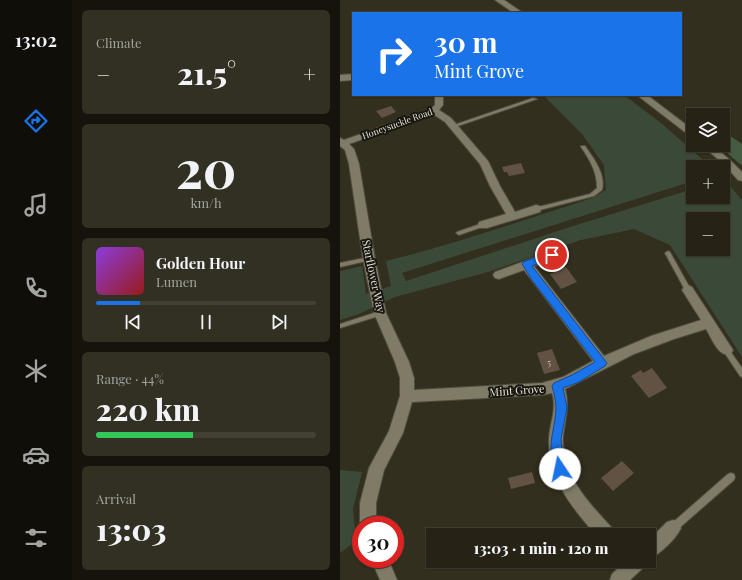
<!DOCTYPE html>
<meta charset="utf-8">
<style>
:root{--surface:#262316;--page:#322f23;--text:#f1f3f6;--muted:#a4a4a1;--line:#424035;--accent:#1a73e8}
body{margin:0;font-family:"Playfair Display",serif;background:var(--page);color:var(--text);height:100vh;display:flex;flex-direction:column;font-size:15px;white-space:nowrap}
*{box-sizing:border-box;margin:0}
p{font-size:13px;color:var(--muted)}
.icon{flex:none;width:22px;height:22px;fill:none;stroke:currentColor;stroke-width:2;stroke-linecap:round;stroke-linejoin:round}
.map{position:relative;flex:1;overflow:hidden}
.sheet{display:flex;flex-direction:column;gap:10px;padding:10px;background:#15130c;width:268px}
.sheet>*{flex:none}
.guide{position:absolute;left:12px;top:12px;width:330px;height:84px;border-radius:0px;box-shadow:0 1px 3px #0004,0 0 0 1px var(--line);background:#1a73e8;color:#fff;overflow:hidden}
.buttons{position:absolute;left:346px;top:108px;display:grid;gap:8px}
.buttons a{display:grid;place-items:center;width:44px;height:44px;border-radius:0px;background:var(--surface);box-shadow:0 1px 3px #0004,0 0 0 1px var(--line);font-size:20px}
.speed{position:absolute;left:12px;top:516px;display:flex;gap:8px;font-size:20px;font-weight:700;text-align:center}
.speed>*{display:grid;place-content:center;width:52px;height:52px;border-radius:50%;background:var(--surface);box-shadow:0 1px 3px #0004,0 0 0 1px var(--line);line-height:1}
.speed .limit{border:6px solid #d22;background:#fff;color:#111}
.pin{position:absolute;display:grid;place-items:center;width:34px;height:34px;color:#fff;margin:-17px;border:2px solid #fff;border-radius:50%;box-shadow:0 1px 4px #0007}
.me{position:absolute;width:44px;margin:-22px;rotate:349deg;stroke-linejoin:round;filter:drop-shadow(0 0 3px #0008)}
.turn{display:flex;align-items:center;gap:14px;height:84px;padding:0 16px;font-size:18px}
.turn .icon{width:52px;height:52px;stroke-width:2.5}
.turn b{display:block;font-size:28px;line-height:34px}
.big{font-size:30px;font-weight:800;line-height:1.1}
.sheet .card{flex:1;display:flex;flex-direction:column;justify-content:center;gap:6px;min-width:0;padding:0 14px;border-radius:6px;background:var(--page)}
.sheet .dial{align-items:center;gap:0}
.dial b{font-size:52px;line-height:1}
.song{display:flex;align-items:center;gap:12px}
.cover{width:48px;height:48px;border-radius:6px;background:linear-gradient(135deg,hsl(270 70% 55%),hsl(0 70% 35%))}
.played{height:4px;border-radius:2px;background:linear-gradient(90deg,var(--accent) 20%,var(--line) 20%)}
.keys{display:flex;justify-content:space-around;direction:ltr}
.heat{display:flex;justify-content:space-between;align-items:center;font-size:22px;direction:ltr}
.charge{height:6px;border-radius:3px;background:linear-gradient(90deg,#34c759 44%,var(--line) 0)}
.trip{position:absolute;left:86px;top:528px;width:230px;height:40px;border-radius:0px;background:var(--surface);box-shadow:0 1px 3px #0004,0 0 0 1px var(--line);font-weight:800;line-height:40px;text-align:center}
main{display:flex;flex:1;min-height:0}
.tabs{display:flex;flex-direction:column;width:72px;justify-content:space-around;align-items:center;background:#0f0e09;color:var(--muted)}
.tabs .icon{width:28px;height:28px}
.tabs .on{color:var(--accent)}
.tabs b{font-size:18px;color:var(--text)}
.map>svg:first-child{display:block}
</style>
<main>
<nav class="tabs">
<b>13:02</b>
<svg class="icon on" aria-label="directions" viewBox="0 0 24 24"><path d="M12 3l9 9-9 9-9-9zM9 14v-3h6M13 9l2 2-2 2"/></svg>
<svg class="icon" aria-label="music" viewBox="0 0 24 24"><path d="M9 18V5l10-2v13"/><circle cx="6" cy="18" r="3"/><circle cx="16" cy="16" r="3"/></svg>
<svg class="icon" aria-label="phone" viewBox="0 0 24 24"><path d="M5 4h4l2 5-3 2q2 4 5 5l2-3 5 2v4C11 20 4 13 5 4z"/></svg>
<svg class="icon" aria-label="climate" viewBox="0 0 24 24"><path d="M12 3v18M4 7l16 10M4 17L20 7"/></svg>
<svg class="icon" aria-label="car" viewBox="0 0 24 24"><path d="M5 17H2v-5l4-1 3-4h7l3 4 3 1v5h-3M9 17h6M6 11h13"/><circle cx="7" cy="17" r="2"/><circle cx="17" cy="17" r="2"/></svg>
<svg class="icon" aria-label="filters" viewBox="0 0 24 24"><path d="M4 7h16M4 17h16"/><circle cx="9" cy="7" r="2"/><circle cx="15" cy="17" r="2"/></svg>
</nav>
<section class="sheet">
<div class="card"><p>Climate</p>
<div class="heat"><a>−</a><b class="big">21.5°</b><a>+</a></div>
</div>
<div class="card dial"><b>20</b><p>km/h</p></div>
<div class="card">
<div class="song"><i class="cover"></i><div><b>Golden Hour</b><p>Lumen</p></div></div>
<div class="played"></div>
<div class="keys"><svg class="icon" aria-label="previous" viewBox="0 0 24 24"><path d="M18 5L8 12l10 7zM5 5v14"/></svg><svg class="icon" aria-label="pause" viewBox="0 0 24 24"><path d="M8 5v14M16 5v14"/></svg><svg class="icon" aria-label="next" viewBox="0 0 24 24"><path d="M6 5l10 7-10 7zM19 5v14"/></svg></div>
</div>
<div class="card"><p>Range · 44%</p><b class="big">220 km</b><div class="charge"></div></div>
<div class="card"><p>Arrival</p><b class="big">13:03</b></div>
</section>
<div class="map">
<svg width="402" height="580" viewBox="0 0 402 580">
<rect width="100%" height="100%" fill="#332f1e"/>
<!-- green -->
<path fill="#3b4a38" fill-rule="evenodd" d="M203 95H284L321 123 371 167H353V181L62 273 66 281 230 227 353 189V197H383V178L402 200V357L330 245 294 229 241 240 148 272 55 297 19 314 0 320V271L22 266 26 294 51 286 46 261C116 244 184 220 252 198L266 190 264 165 242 134ZM353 219H383V249H353Z
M0 470 22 472 13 509 16 541 0 553Z"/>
<!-- forest -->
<path fill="#465c42" d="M383 131 402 144V165H401L378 145H383Z"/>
<!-- building -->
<path fill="#615244" d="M51 106 56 112 42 118 36 111Z
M181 163 185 173 169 176 167 172H164L162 167Z
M226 267 237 282 221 289 210 274Z
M212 349 220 370 204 374 197 353Z
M312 368 327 388 309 398 291 376 301 370 303 373Z
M282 461 294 473 273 491 261 478Z
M192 472 195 483 171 489 168 478Z"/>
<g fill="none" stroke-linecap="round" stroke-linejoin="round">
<!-- lane casing -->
<g stroke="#504c3e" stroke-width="2">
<path id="lane" d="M193 98 197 99 115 127H111V126Z
M241 146H245C254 159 266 174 262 190L254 196 196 211 194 210 193 209 194 208 250 194 257 188C257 172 250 160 241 147Z
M143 223 146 225 145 226 119 235 116 233 117 232Z
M328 251 330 252 351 290 350 292H346L345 290 325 253Z
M29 257 31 258 32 259 31 260 0 267V263Z
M40 311H42L43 313 42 315 0 328V324Z
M386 347 388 348 402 368V377L400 376 384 352 383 350 384 348Z
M391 473 394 474 395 477 394 480 337 530 334 531 331 530 330 527 331 524 388 474Z"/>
</g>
<!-- street casing -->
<g stroke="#504c3e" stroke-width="2">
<path id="street" d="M13 74V80L0 81V75Z
M95 95H103V105L99 110 111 118 148 161 160 186 175 212 196 205 200 206 201 209 200 212 147 228H139L138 225 139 222 166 214 150 186 140 164 105 122 93 114 9 144 14 149 19 164 35 259 46 313 69 362 74 378V390L202 383 223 377 253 361 184 270 159 279 155 278 153 275 155 272 212 251 216 252 218 255 216 258 194 266 264 356 311 336 361 320 342 290 344 287 348 285 352 287 393 350 391 354C378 358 372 338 366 329L334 339 294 354 225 389C230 406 225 419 223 437 221 475 249 503 273 529L275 535H256C232 508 207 477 209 438 210 422 217 409 212 393L202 395 72 402 63 433 44 470 36 503V525H21V527L20 525V503L29 468 49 431 60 396V378L55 362 34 313 23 259 9 164 5 150 0 146V138L4 140 91 109 95 105Z
M333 520 339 522 341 528C336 539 320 554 309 559V540L327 522Z
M31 559H48L57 580H40Z
M286 561H306L304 567 290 580H270L272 574Z"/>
</g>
<!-- secondary casing -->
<g stroke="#504c3e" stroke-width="2">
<path id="secondary" d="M155 0H164L183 13H174Z
M297 95H307L353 130V137L350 136Z
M361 145H372L390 160 402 172V181L398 180 384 164Z"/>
</g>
<!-- lane -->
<use href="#lane" fill="#807b67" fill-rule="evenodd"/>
<!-- street -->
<use href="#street" fill="#807b67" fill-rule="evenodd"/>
<!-- secondary -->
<use href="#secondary" fill="#807b67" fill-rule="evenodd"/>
</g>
<!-- route -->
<path fill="#1a73e8" stroke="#114b97" d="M212 252 215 253 217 255 215 257 192 266 267 363 265 366 239 382 223 388 227 407 221 439 223 458 226 469 225 473 220 474 216 473C205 447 215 432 216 408 216 401 214 393 212 386L214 383 232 375 255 362 192 280 182 264 183 262Z"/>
<g text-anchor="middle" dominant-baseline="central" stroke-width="4" stroke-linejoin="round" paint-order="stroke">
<!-- far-street labels -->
<g font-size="9" fill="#e7e4d9" stroke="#191710">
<text transform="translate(57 123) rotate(-20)">Honeysuckle Road</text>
</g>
<!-- number labels -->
<g font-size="9" fill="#c6c0b4">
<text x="209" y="362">5</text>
</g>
<!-- street labels -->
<g font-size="11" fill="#e7e4d9" stroke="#191710">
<text transform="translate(34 276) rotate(78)">Starflower Way</text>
<text transform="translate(177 390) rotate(-4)">Mint Grove</text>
</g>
</g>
</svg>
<div class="buttons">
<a><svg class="icon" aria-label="layers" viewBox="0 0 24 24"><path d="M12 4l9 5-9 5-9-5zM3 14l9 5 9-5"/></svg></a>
<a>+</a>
<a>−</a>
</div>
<div class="speed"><div class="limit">30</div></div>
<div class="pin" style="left:212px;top:255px;background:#d93025"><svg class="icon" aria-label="arrive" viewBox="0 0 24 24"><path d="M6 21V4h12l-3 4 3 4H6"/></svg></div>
<svg class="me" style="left:220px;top:469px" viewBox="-20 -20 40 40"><circle r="19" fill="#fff"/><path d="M0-13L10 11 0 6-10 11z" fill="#1a73e8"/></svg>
<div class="trip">13:03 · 1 min · 120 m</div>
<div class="guide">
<div class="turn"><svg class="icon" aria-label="right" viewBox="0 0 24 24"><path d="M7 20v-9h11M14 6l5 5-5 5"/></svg><div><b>30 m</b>Mint Grove</div></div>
</div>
</div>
</main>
